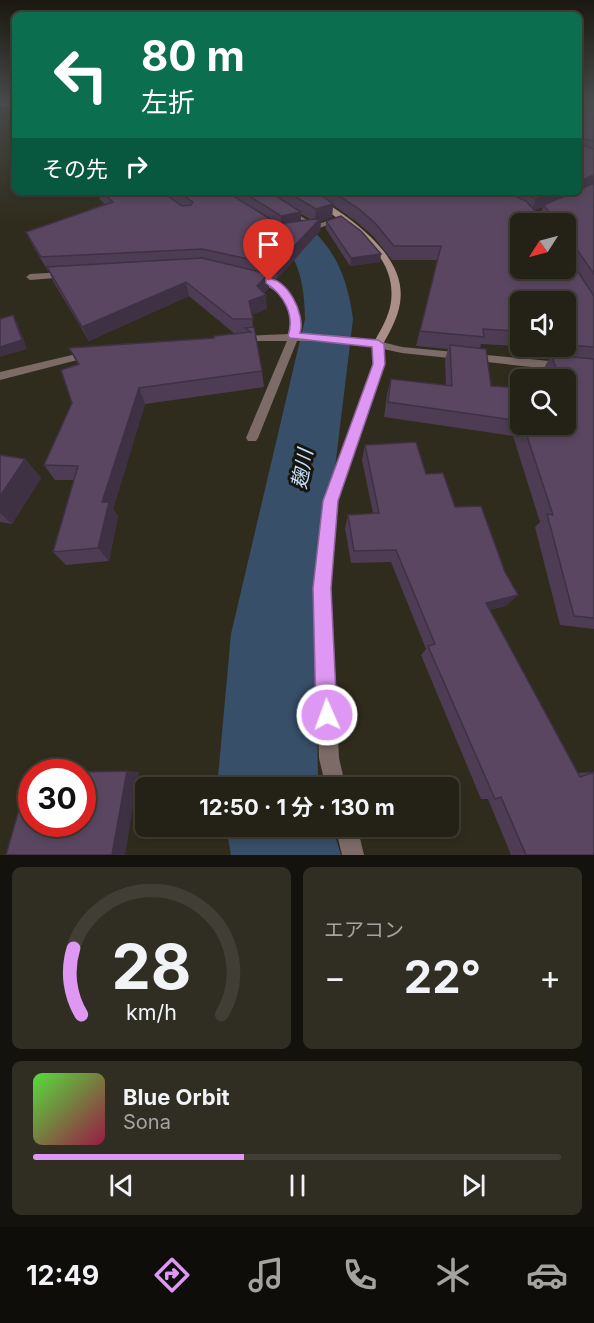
<!DOCTYPE html>
<html lang="ja">
<meta charset="utf-8">
<style>
:root{--surface:#242116;--page:#302e23;--text:#f1f3f6;--muted:#a3a3a1;--line:#413e35;--accent:#de98f3}
body{margin:0;font-family:Inter,"Noto Sans JP",sans-serif;background:var(--page);color:var(--text);height:100vh;display:flex;flex-direction:column;font-size:22px;white-space:nowrap}
*{box-sizing:border-box;margin:0}
p{font-size:20px;color:var(--muted)}
.icon{flex:none;width:33px;height:33px;fill:none;stroke:currentColor;stroke-width:2;stroke-linecap:round;stroke-linejoin:round}
.map{position:relative;height:855px;overflow:hidden}
.drawer{display:flex;flex-direction:column;gap:12px;padding:12px;background:#14120c;flex:1}
.drawer>*{flex:none}
.hud{position:absolute;left:12px;top:12px;width:570px;height:183px;border-radius:9px;box-shadow:0 3px 9px #0003,0 0 0 2px var(--line);background:#0b6e4f;color:#fff;overflow:hidden}
.needle{width:39px;rotate:234deg}
.tools{position:absolute;left:510px;top:213px;display:grid;gap:12px}
.tools a{display:grid;place-items:center;width:66px;height:66px;border-radius:9px;background:var(--surface);box-shadow:0 3px 9px #0003,0 0 0 2px var(--line);font-size:30px}
.speed{position:absolute;left:18px;top:759px;display:flex;gap:12px;font-size:30px;font-weight:700;text-align:center}
.speed>*{display:grid;place-content:center;width:78px;height:78px;border-radius:50%;background:var(--surface);box-shadow:0 3px 9px #0003,0 0 0 2px var(--line);line-height:1}
.speed .limit{border:9px solid #d22;background:#fff;color:#111}
.pin{position:absolute;display:grid;place-items:center;width:51px;height:51px;color:#fff;margin:-62px -26px;border-radius:50% 50% 50% 0;rotate:-45deg;box-shadow:0 0 6px #0007}
.pin .icon{rotate:45deg}
.me{position:absolute;width:66px;margin:-33px;rotate:358deg;stroke-linejoin:round;filter:drop-shadow(0 0 4px #0008)}
.turn{display:flex;align-items:center;gap:21px;height:126px;padding:0 30px;font-size:27px}
.turn .icon{width:78px;height:78px;stroke-width:2.5}
.turn b{display:block;font-size:42px;line-height:51px}
.then{display:flex;align-items:center;height:57px;padding:0 30px;background:#0003;gap:12px;font-size:22px}
.big{font-size:45px;font-weight:700;line-height:1.1}
.drawer .tile{flex:1;display:flex;flex-direction:column;justify-content:center;gap:9px;min-width:0;padding:0 21px;border-radius:9px;background:var(--page)}
.drawer .dial{align-items:center;gap:0}
.dial svg{height:156px;overflow:visible;fill:none;stroke:var(--line);stroke-width:7;stroke-linecap:round;text-anchor:middle}
.dial text{fill:var(--text);stroke:none}
.song{display:flex;align-items:center;gap:18px}
.cover{width:72px;height:72px;border-radius:9px;background:linear-gradient(135deg,hsl(110 70% 55%),hsl(340 70% 35%))}
.played{height:6px;border-radius:3px;background:linear-gradient(90deg,var(--accent) 40%,var(--line) 40%)}
.keys{display:flex;justify-content:space-around;direction:ltr}
.heat{display:flex;justify-content:space-between;align-items:center;font-size:33px;direction:ltr}
.drawer .tiles{flex:1;display:grid;gap:12px;grid-template-columns:1fr 1fr}
.tile:last-child{grid-column:span 2}
.trip{position:absolute;left:135px;top:777px;width:324px;height:60px;border-radius:9px;background:var(--surface);box-shadow:0 3px 9px #0003,0 0 0 2px var(--line);font-weight:700;line-height:60px;text-align:center}
.dock{display:flex;height:96px;justify-content:space-around;align-items:center;background:#0e0d09;color:var(--muted)}
.dock .icon{width:42px;height:42px}
.dock .active{color:var(--accent)}
.dock b{font-size:27px;color:var(--text)}
.map>svg:first-child{display:block}
</style>
<div class="map">
<svg width="594" height="855" viewBox="0 0 594 855">
<rect width="100%" height="100%" fill="#302c1d"/>
<g fill="none" stroke-linecap="round" stroke-linejoin="round">
<!-- river -->
<path fill="#374f68" fill-rule="evenodd" d="M219 192C231 192 244 190 256 192 265 193 276 203 284 208 329 237 346 267 353 319L315 634 318 777 321 788H219L218 777 231 634 305 319C304 247 280 236 223 199Z
M226 826H332L341 855H231Z"/>
<!-- lane -->
<path fill="#7d6b67" fill-rule="evenodd" d="M294 333 299 336 258 438 256 441H248L246 438 289 336Z"/>
<!-- street -->
<path fill="#7d6b67" fill-rule="evenodd" d="M287 210H291L315 225 340 217 344 219 314 230 287 212Z
M65 272 69 275 68 277 30 280 26 277 30 274Z
M252 274C283 283 305 300 299 334L342 336 378 341 402 347 560 362 565 366 560 370 402 353 383 349 384 364 338 501 330 588 339 758 346 788H326L319 758 314 588 324 501 374 364 373 347 322 341H236V337L240 336 289 334C295 302 278 288 249 279L248 277Z
M89 351 93 352 94 354 93 356 0 380V372Z
M335 826H357L364 855H342Z"/>
<!-- secondary -->
<path fill="#aa8f88" fill-rule="evenodd" d="M15 103V105L0 106V104Z
M303 192H310C346 216 408 253 400 303 398 318 389 333 382 346H374L373 344C380 331 389 317 391 302 398 246 336 222 303 192Z"/>
</g>
<!-- wall -->
<path fill="#4d3c53" fill-rule="evenodd" d="M579 102H594V629L560 625 535 527 540 522 513 436 384 417 387 394 391 379 446 385 445 360 448 349 416 346 437 260H392L373 236 358 223 333 205 332 217 321 221 320 231 277 279 268 277 269 288 264 293 267 309 252 314 253 327 262 371 264 387 145 404 113 509 118 516 109 561 66 565 53 552 74 480H55L44 465 72 403 78 365 69 348 214 338 235 334 189 296 89 341 53 281 49 271H48L33 246 26 232 105 204 100 200 98 192H579ZM543 207 541 212H536L534 210ZM301 214 310 219 301 221ZM520 302H566V346H526L534 347 538 358 549 359 543 370 546 380H566V424H520V388L491 386 480 348 481 344 520 346Z
M326 221 380 262 350 266 326 229Z
M365 445 426 474 455 507 505 572 518 595 506 606 489 610 578 773 594 772V855H511L488 799H481L421 655 426 649 391 562 351 563 345 528 348 515 373 513 362 460Z
M0 455 25 459 41 478 12 524 0 522Z"/>
<!-- shaded-wall -->
<path fill="#3f3144" d="M594 175V183L579 191V181Z
M552 192H577L531 212 536 199Z
M333 204 332 217 321 221 320 231 277 279 276 265 315 223 316 209Z
M301 212V226L281 230V216Z
M381 254 380 262 350 266 351 258Z
M268 274 269 288 261 297 266 295 267 309 251 315 249 301 257 286Z
M186 282 189 296 89 341 82 327Z
M13 315 18 324 27 349 0 357V347Z
M139 388 145 404 113 509 118 516 109 561 98 548 102 502Z
M25 459 41 478 12 524 0 513V496Z
M518 595 506 606 475 613 486 603Z
M127 771 139 772 125 855H112Z"/>
<!-- building -->
<path fill="#5a4661" stroke="#3f3144" stroke-width="1.5" fill-rule="evenodd" d="M579 102H583L581 106 584 108 594 107V141L583 139 584 146 594 149V175L579 181Z
M594 183V274L578 251 572 250 567 255 594 296V347L566 345V302H520V331L483 329 484 337 420 331 441 246H394L375 223 359 209 333 192H505L526 201 536 212 546 213 548 211 544 205 574 192H579V190ZM520 224H566V268H520Z
M102 192H162L182 206 191 205 193 202 178 192H227L278 224 321 218 276 265 202 249 41 257 26 232 113 202Z
M243 192H270L301 212 281 216Z
M287 192H317L333 204 316 209Z
M522 192H552L536 199Z
M341 216 361 231 381 254 351 258 326 221Z
M202 258 268 274 257 286 266 295 249 301 253 319H233L186 282 82 327 47 267Z
M13 315 22 340 0 347V319Z
M254 327 262 371 139 388 102 502H109L98 548 53 552 78 466 44 465 72 403 61 370 79 364 69 348 214 338V336L251 332 245 328Z
M450 345 486 349 491 386 520 388V421L388 402 391 379 452 386Z
M551 355 594 359V618L574 616 547 514 553 515 523 424H566V380H561Z
M416 442 426 474 443 473 455 507 481 506 505 572 518 595 486 603 580 777 594 772V855H526L501 797 495 799 428 646 435 644 396 550 354 551 348 515 379 513 365 445Z
M0 455 25 459 0 496Z
M127 771 112 855H6L29 774H32V824H82V772Z"/>
<!-- sky -->
<linearGradient id="sky" x2="0" y2="1"><stop stop-color="#1a1810"/><stop offset="0.46" stop-color="#484b4c"/><stop offset="1" stop-color="#484b4c" stop-opacity="0"/></linearGradient>
<rect width="594" height="221" fill="url(#sky)"/>
<!-- route -->
<path fill="#de98f3" stroke="#90639e" stroke-width="1.5" d="M266 279C287 276 306 315 300 333L378 340 384 344 385 364 338 501 331 588 337 715 334 723 327 726 319 723 316 715 313 588 323 501 373 364 372 347 290 338 288 336C295 315 284 295 266 283Z"/>
<g text-anchor="middle" dominant-baseline="central" stroke-width="6" stroke-linejoin="round" paint-order="stroke">
<!-- water labels -->
<g font-size="20" font-style="italic" fill="#c4e0fc" stroke="#16150e">
<text transform="translate(302 469) rotate(-80)">麹川</text>
</g>
</g>
</svg>
<div class="tools">
<a><svg class="needle" viewBox="-14 -14 28 28"><path d="M0-13l5 13h-10z" fill="#e53935"/><path d="M0 13l5-13h-10z" fill="#a3a3a1"/></svg></a>
<a><svg class="icon" aria-label="sound" viewBox="0 0 24 24"><path d="M4 9h4l5-4v14l-5-4H4zM17 9q2 3 0 6"/></svg></a>
<a><svg class="icon" aria-label="search" viewBox="0 0 24 24"><circle cx="10" cy="10" r="6"/><path d="M15 15l6 6"/></svg></a>
</div>
<div class="speed"><div class="limit">30</div></div>
<div class="pin" style="left:269px;top:281px;background:#d93025"><svg class="icon" aria-label="arrive" viewBox="0 0 24 24"><path d="M6 21V4h12l-3 4 3 4H6"/></svg></div>
<svg class="me" style="left:327px;top:715px" viewBox="-20 -20 40 40"><circle r="17" fill="#de98f3" stroke="#fff" stroke-width="3"/><path d="M0-11L8 9 0 5-8 9z" fill="#fff"/></svg>
<div class="trip">12:50 · 1 分 · 130 m</div>
<div class="hud">
<div class="turn"><svg class="icon" aria-label="left" viewBox="0 0 24 24"><path d="M17 20v-9H6M10 6l-5 5 5 5"/></svg><div><b>80 m</b>左折</div></div>
<div class="then">その先<svg class="icon" aria-label="right" viewBox="0 0 24 24"><path d="M7 20v-9h11M14 6l5 5-5 5"/></svg></div>
</div>
</div>
<section class="drawer">
<div class="tiles">
<div class="tile dial"><svg viewBox="0 0 100 80">
<path d="M14 69A42 42 0 1 1 86 69"/>
<path d="M14 69A42 42 0 0 1 10 35" stroke="#de98f3"/>
<text x="50" y="56" font-size="32" font-weight="700">28</text>
<text x="50" y="72" font-size="11">km/h</text>
</svg></div>
<div class="tile"><p>エアコン</p>
<div class="heat"><a>−</a><b class="big">22°</b><a>+</a></div>
</div>
<div class="tile">
<div class="song"><i class="cover"></i><div><b>Blue Orbit</b><p>Sona</p></div></div>
<div class="played"></div>
<div class="keys"><svg class="icon" aria-label="previous" viewBox="0 0 24 24"><path d="M18 5L8 12l10 7zM5 5v14"/></svg><svg class="icon" aria-label="pause" viewBox="0 0 24 24"><path d="M8 5v14M16 5v14"/></svg><svg class="icon" aria-label="next" viewBox="0 0 24 24"><path d="M6 5l10 7-10 7zM19 5v14"/></svg></div>
</div>
</div>
</section>
<nav class="dock">
<b>12:49</b>
<svg class="icon active" aria-label="directions" viewBox="0 0 24 24"><path d="M12 3l9 9-9 9-9-9zM9 14v-3h6M13 9l2 2-2 2"/></svg>
<svg class="icon" aria-label="music" viewBox="0 0 24 24"><path d="M9 18V5l10-2v13"/><circle cx="6" cy="18" r="3"/><circle cx="16" cy="16" r="3"/></svg>
<svg class="icon" aria-label="phone" viewBox="0 0 24 24"><path d="M5 4h4l2 5-3 2q2 4 5 5l2-3 5 2v4C11 20 4 13 5 4z"/></svg>
<svg class="icon" aria-label="climate" viewBox="0 0 24 24"><path d="M12 3v18M4 7l16 10M4 17L20 7"/></svg>
<svg class="icon" aria-label="car" viewBox="0 0 24 24"><path d="M5 17H2v-5l4-1 3-4h7l3 4 3 1v5h-3M9 17h6M6 11h13"/><circle cx="7" cy="17" r="2"/><circle cx="17" cy="17" r="2"/></svg>
</nav>
